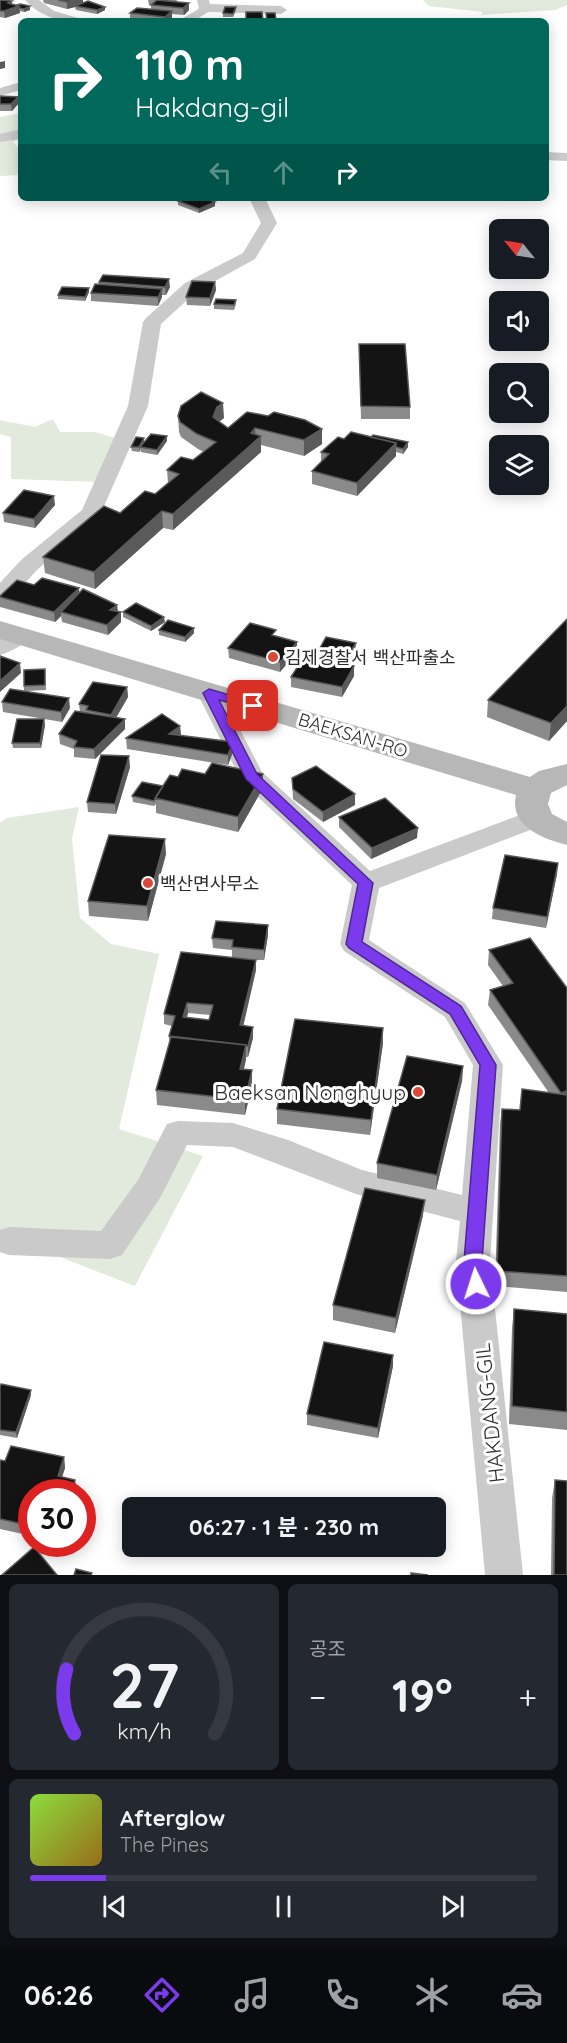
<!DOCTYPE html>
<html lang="ko">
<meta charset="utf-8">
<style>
:root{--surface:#171b24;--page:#242831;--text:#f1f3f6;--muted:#9ea1a6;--line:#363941;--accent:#7c3aed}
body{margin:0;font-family:Quicksand,"Noto Sans KR",sans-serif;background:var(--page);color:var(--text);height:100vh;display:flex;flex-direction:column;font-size:22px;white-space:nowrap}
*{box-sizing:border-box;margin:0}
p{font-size:20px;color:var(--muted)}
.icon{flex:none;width:33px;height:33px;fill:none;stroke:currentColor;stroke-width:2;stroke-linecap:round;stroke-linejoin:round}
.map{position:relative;height:1575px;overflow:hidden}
.sheet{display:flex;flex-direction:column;gap:9px;padding:9px;background:#0d0f14;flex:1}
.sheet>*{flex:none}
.guide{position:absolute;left:18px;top:18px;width:531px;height:183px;border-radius:9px;box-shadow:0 3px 15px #0003;background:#00695c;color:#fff;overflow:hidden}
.needle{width:39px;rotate:300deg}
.tools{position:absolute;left:489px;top:219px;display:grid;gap:12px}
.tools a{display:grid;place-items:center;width:60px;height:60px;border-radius:9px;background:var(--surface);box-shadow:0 3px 15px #0003;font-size:30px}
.speed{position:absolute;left:18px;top:1479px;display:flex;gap:12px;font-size:30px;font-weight:700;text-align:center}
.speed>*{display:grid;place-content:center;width:78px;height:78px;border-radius:50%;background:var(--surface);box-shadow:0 3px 15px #0003;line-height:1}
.speed .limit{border:9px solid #d22;background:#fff;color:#111}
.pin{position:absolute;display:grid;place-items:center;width:51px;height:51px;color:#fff;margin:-26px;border-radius:12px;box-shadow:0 3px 9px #0006}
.me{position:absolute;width:66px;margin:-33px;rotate:356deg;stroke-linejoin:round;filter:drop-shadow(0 0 4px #0008)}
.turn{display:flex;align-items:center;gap:21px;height:126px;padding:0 18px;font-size:27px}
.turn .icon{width:78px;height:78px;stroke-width:2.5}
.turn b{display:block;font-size:42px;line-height:51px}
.lanes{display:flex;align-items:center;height:57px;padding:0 18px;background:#0003;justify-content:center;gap:30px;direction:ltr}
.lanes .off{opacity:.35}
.big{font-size:45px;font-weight:700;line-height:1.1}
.sheet .widget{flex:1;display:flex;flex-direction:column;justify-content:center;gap:9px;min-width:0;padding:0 21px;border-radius:9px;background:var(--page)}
.sheet .dial{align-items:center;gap:0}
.dial svg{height:156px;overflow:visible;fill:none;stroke:var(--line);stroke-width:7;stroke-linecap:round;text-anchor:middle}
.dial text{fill:var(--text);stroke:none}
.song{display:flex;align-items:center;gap:18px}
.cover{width:72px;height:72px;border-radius:9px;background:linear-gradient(135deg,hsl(90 70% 55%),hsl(40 70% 35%))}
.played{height:6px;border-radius:3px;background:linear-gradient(90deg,var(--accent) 15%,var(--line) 15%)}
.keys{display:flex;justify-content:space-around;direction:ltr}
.heat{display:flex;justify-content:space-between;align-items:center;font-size:33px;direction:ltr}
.sheet .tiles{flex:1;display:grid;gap:9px;grid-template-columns:1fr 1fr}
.widget:last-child{grid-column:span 2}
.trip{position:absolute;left:122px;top:1497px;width:324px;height:60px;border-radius:9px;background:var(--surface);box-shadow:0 3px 15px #0003;font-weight:700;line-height:60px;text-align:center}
.tabs{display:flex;height:96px;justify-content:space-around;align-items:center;background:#090b0e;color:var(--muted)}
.tabs .icon{width:42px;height:42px}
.tabs .current{color:var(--accent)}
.tabs b{font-size:27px;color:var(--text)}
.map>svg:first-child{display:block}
</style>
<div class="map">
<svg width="567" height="1575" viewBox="0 0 567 1575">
<rect width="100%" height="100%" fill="#fff"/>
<!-- green -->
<path fill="#e1eadc" d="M423 0H567V5L555 10 481 15 483 12 429 6Z
M21 113V137L13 142 21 151V175L0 176V117Z
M53 419 60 432H96L118 439 100 482 11 479V437L0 434V420L35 427Z
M79 807 72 839 80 918 111 944 159 954 119 1129 203 1156 135 1286 0 1234V823L7 818Z"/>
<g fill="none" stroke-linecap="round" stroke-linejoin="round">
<!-- street -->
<path fill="#cacaca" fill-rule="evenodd" d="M25 0H39L54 11 78 18 80 21C58 21 41 17 25 0Z
M197 0H209L210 4 281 6 287 10 281 14 208 12 194 21H178L197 10 199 8Z
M21 82V90L0 96V88Z
M21 129V139L0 142V134Z
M546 152 567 153V161L546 160Z
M249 198H265L277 223 255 259 197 291 161 324 148 406 101 513 37 570 8 601 0 603V583L21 560 82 510 128 406 143 322 146 318 185 283 243 253 261 223Z
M19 629 27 631 30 636C24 645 11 652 0 655V638Z
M209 686 217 688 221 693 262 772 370 871 528 812 537 810 546 812 550 818 546 824 379 888 369 940 465 1003 503 1065 490 1261 523 1575H485L456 1261 460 1221 356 1194 233 1147 187 1145 160 1198 122 1255 110 1259 9 1255 0 1252V1230L9 1227 101 1231 138 1180 167 1124 178 1121 233 1123 288 1140 362 1170 462 1195 473 1065 445 1017 344 951 340 944 352 885 242 782 197 693 201 688Z"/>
<!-- secondary -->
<path fill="#b7b7b7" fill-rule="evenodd" d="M0 621 530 777 539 771 567 764V785L551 793 548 804 552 814 567 822V845C542 838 509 826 516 795L0 639Z"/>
</g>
<!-- wall -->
<path fill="#8a8a8a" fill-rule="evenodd" d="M0 0 12 1V4L30 10 24 12 19 11 20 13 5 18 0 17Z
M43 0H83V3L105 10 97 14 76 10 75 7 67 9 44 3Z
M148 0H177L176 2 189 10 184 15 172 14V18L168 21H141L130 20V13L151 9V5H149Z
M236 7V11L233 17H223V13Z
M0 96 18 104 12 111H0Z
M178 201 215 202V206L199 213 178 205Z
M99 282 170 287 166 295H162V297L158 306 91 301V293L99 285Z
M215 282 216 290 210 306 187 305 186 297Z
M89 288V292L85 301 58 299V295Z
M236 300V304L234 310 214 309V304Z
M359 344 410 407V419H361Z
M247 412 322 444 304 456 261 445V452L173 530 163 528 95 589 45 573 43 557 155 494 168 483 167 470 193 460 204 452 198 449 181 437 179 432 178 416 224 418 219 422 228 428Z
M167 436V441L157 455 141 452V450L139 452 132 451 131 447 144 438V443Z
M371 437 408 442V447L403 454 396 452V456L357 496 312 484V471L321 462V452Z
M55 505 35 528 4 522 3 513Z
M34 585 79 593 117 605 118 612 121 622 108 635 62 622 61 616 55 622 0 607V596Z
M123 612 165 622 151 631 123 617Z
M567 619V721L549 741 487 717 488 700Z
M159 630 194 633 185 642 159 635Z
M277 636 297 642V652L280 672 229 658 228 648Z
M355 653 348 665 354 676 342 697 291 687V677L315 657Z
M45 669 46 690 26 691 70 708 62 722 3 712 2 702 24 691V686Z
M127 687 128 697 116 717 125 719V729L95 759 74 757V749L60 744 59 734 80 712 79 704Z
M44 719 45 725 41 748H13L12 743Z
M180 726 181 735 233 752 228 765 127 749 126 738Z
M130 767 116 814 88 812 87 802Z
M178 777 263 788 238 832 156 813V804L154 806 133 802 132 796 163 786Z
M292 778 355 794V805L323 822 293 799Z
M339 817 417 838 371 859 339 827Z
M166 854 148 921 89 916 88 901Z
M557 874 546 928 492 919 493 908Z
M268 935 264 960H256V970L243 1026 253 1038 248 1057H246L244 1069 252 1070V1085L245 1115 157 1105 156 1090 169 1044V1036L172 1026 164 1024V1014L232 957V950L213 948 212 938ZM188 1013 210 1015 209 1020 187 1017Z
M489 950 567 988V1292L495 1286 500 1124 502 1109 520 1110 522 1089 549 1093 488 1005 490 990 503 986 488 965Z
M383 1043 370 1135 277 1124V1109Z
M463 1066 462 1081 436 1190 377 1178V1163Z
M423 1215 395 1333 333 1320V1305Z
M514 1309 567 1314V1430L509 1424 512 1328Z
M393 1355V1366L378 1438 307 1425V1414Z
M0 1387 31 1395 17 1438 0 1435Z
M64 1457 65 1468 62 1477 77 1490 76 1492H32V1536L0 1529V1460L5 1461Z
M555 1480 567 1575H551L552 1498Z"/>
<!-- shaded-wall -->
<path fill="#5a5a5a" d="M75 0H83V5L67 9V2Z
M12 1V8L19 6 20 13 5 18 4 11 8 3Z
M189 3V10L184 15 183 8Z
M30 6V10L24 12V9Z
M105 7V10L97 14V10Z
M172 11V18L168 21H165V17Z
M5 61V68L0 69V62Z
M18 97V104L12 111 11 104Z
M215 202V206L199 213V209Z
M169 279 170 287 166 295 165 287Z
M215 282 216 290 210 306V298Z
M89 288V292L85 301V297Z
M162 289V297L158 306V297Z
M223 403 224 418 217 423 213 417 217 407Z
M255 428 256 441 261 436V452L173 530V514Z
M322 429V444L304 456V440Z
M167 436V441L157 455V450Z
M144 438V443L140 447 139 452V447Z
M408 442V447L403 454V449Z
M396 443V456L357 496V483Z
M54 496 55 505 35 528 34 519Z
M162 511 163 528 95 589 94 572Z
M79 588 80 597 61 612V616L55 622 54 612Z
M117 605 118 615 110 610Z
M121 612V622L108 635 107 625Z
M164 617 165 622 151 631V626Z
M194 628V633L185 642V637Z
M297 642V652L280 672V662Z
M356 643 355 653 343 674V664Z
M20 663 21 673 0 692V681Z
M354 666V676L342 697V687Z
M127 687 128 697 112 725 111 715Z
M69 698 70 708 62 722 61 712Z
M567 706V721L549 741 551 723Z
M44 719 45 725 41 748 40 743Z
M125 719V729L95 759 94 749Z
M180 726 181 737 169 734Z
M233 742V752L228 765V755Z
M129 756 130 767 116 814 115 804Z
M263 774V788L238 832V817Z
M355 794V805L323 822V812Z
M418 828 417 838 371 859 372 848Z
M165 839 166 854 148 921 147 906Z
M558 863 557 874 546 928 547 917Z
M268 925V935L264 960V950Z
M256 960V970L241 1036 240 1025Z
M187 1003 188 1013 184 1027 183 1017Z
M253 1027V1038L248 1057V1046Z
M383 1028V1043L370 1135 371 1120Z
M246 1045V1060L240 1084V1069Z
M463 1066 462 1081 436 1190 437 1175Z
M252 1070V1085L245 1115V1100Z
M567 1091V1105L559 1108 561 1093Z
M425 1200 423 1215 395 1333 396 1318Z
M393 1355V1366L378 1438V1428Z
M31 1390V1395L17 1438 16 1432Z
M64 1457 65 1468 59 1486 58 1476Z
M75 1480 77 1490 76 1492H71Z"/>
<!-- building -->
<path fill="#141414" stroke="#5a5a5a" stroke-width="1.5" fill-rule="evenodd" d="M0 0 12 1 8 3 19 6 4 11H0Z
M58 0H75L67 2Z
M157 0 189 3 183 8 151 5Z
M88 1 105 7 97 10 75 6Z
M20 4 30 6 24 9 19 8V6L17 5Z
M225 7H236L233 14 223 13Z
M137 8 172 11 165 17 130 13Z
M246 12H262L263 21 246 20Z
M266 13H275L276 21H267Z
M0 96 18 97 11 104H0Z
M185 198H204L215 202 199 209 178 201Z
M103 275 169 279 165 287 99 282Z
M192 281 215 282 210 298 186 297Z
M95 284 162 289 158 297 91 293Z
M62 287 89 288 85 297 58 295Z
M216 299 236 300 234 305 214 304Z
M359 344H405L410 407 361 406Z
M201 392 223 403 217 407 213 417 228 428 247 412 268 416 274 412 305 420 322 429 304 440 255 428 251 433 261 436 173 514 162 511 94 572 43 557 104 506 120 513 145 491 155 494 179 474 167 470 181 457 193 460 216 442 197 434 180 422 178 416 181 406Z
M351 432 396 443 357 483 312 471 329 454 321 452 338 437 344 439Z
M151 434 167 436 157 450 140 447Z
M373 435 408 442 403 449 396 447V443L371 437Z
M136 437 144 438 139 447H131Z
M24 490 54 496 34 519 3 513Z
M42 578 79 588 54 612 0 597V596L17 580 34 585Z
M83 589 117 605 110 610 121 612 107 625 61 612Z
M136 603 164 617 151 626 123 612Z
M567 619V706L551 723 488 700Z
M168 620 194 628 185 637 159 630Z
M250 623 276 630 272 635 297 642 280 662 228 648Z
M326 637 356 643 343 664 354 666 342 687 291 677 305 655 315 657Z
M0 656 20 663 0 681Z
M45 669V685L24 686V670Z
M93 682 127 687 111 715 86 710 88 706 79 704Z
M10 689 69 698 61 712 2 702Z
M75 711 125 719 94 749 74 747 77 741 59 734Z
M162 714 180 726 169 734 233 742 228 755 126 738Z
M17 719H44L40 743H12Z
M101 755 129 756 115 804 87 802Z
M212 763 263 774 238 817 155 798 170 775 178 777 182 769 205 774Z
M316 766 355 794 323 812 293 789 292 778Z
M142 782 163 786 154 801 132 796Z
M385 798 418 828 372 848 339 817Z
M109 835 165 839 147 906 88 901Z
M505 855 558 863 547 917 493 908Z
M216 921 268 925 264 950 232 947 233 940 212 938Z
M530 938 567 988V1091L561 1093 490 990 513 983 489 950Z
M181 952 256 960 240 1025 253 1027 248 1046H246V1045L169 1036 175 1016 164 1014ZM187 1003 213 1005 209 1020 183 1017Z
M295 1019 383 1028 371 1120 277 1109Z
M171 1037 246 1045 240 1069 252 1070 245 1100 156 1090Z
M407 1056 463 1066 437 1175 377 1163Z
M522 1089 567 1095V1276L497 1271 502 1109 520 1110Z
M365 1188 425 1200 396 1318 333 1305Z
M514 1309 567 1314V1412L512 1406Z
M324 1342 393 1355 378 1428 307 1414Z
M1 1384 31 1390 16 1432 0 1430V1387Z
M11 1446 64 1457 58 1476 75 1480 71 1492H32V1526L0 1519V1460L5 1461Z
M555 1480 567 1481V1575H554Z
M34 1547 57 1575H2Z
M76 1569 92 1573 91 1575H74Z
M411 1573 428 1575H411Z"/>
<!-- route -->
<path fill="#7c3aed" stroke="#51269a" stroke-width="1.5" d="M209 689 257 703 259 706 253 709 219 700 257 774 373 883 362 942 461 1006 496 1065 482 1261 485 1284 482 1289 476 1291 469 1289 464 1261 480 1065 450 1014 349 948 346 944 358 884 246 779 203 693Z"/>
<!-- markers -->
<g fill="#db4738" stroke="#fff" stroke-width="2">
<circle cx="273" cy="657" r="6"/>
<circle cx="148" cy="883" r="6"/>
<circle cx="418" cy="1092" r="6"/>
</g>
<g text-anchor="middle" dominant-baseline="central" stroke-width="6" stroke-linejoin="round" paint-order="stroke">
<!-- poi labels -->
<g font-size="18" fill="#2d2d2d" stroke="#fff" text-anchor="start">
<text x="285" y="657">김제경찰서 백산파출소</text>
<text x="160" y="883">백산면사무소</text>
</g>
<!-- street labels -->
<g font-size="18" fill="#2d2d2d" stroke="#fff">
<text transform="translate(353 735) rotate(17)">BAEKSAN-RO</text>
</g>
<!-- near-poi labels -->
<g font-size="21" fill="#2d2d2d" stroke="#fff" text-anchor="end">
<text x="406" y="1092">Baeksan Nonghyup</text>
</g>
<!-- near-street labels -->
<g font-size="21" fill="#2d2d2d" stroke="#fff">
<text transform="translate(489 1413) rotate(-96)">HAKDANG-GIL</text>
</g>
</g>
</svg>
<div class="tools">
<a><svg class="needle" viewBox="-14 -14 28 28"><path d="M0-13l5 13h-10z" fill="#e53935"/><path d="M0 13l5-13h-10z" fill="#9ea1a6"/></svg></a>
<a><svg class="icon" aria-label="sound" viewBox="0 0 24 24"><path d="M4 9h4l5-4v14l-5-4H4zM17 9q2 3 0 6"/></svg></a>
<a><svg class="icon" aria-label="search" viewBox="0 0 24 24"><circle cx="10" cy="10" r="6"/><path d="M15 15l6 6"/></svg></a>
<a><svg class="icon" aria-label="layers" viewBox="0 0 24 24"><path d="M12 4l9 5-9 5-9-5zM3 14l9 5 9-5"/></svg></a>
</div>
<div class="speed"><div class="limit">30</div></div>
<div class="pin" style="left:253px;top:706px;background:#d93025"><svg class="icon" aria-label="arrive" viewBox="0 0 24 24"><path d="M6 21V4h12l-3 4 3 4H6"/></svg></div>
<svg class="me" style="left:476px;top:1284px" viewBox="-20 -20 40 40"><circle r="17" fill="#7c3aed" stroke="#fff" stroke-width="3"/><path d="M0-11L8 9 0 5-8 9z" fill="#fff"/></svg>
<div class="trip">06:27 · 1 분 · 230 m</div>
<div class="guide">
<div class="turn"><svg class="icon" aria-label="right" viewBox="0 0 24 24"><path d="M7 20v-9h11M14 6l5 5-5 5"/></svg><div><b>110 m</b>Hakdang-gil</div></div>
<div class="lanes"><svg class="icon off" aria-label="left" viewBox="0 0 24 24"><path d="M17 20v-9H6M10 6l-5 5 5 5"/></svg><svg class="icon off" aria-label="ahead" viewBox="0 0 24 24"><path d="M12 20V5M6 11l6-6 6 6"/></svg><svg class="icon" aria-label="right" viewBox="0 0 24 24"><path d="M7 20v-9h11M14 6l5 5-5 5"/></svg></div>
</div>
</div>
<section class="sheet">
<div class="tiles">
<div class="widget dial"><svg viewBox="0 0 100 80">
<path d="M14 69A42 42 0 1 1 86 69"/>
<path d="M14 69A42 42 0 0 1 10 36" stroke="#7c3aed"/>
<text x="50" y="56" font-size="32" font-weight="700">27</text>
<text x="50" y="72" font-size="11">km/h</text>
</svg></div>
<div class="widget"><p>공조</p>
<div class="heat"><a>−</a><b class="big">19°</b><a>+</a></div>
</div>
<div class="widget">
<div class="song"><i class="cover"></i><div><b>Afterglow</b><p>The Pines</p></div></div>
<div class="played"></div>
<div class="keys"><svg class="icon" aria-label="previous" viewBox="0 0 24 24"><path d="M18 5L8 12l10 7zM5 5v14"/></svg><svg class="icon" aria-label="pause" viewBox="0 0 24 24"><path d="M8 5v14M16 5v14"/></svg><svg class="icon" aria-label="next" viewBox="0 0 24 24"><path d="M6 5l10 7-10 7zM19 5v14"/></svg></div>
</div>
</div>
</section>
<nav class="tabs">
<b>06:26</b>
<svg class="icon current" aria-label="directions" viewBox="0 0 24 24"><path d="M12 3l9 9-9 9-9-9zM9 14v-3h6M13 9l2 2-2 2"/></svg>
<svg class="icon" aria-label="music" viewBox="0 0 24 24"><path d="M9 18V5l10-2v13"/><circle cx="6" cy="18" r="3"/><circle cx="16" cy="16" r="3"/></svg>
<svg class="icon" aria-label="phone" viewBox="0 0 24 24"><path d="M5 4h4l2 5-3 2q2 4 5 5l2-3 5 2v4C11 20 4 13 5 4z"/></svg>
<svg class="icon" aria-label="climate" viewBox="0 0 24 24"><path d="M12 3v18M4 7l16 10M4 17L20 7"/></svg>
<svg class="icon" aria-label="car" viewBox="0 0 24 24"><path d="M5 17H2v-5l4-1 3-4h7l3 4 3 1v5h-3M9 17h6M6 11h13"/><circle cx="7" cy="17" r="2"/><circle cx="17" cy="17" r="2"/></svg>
</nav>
